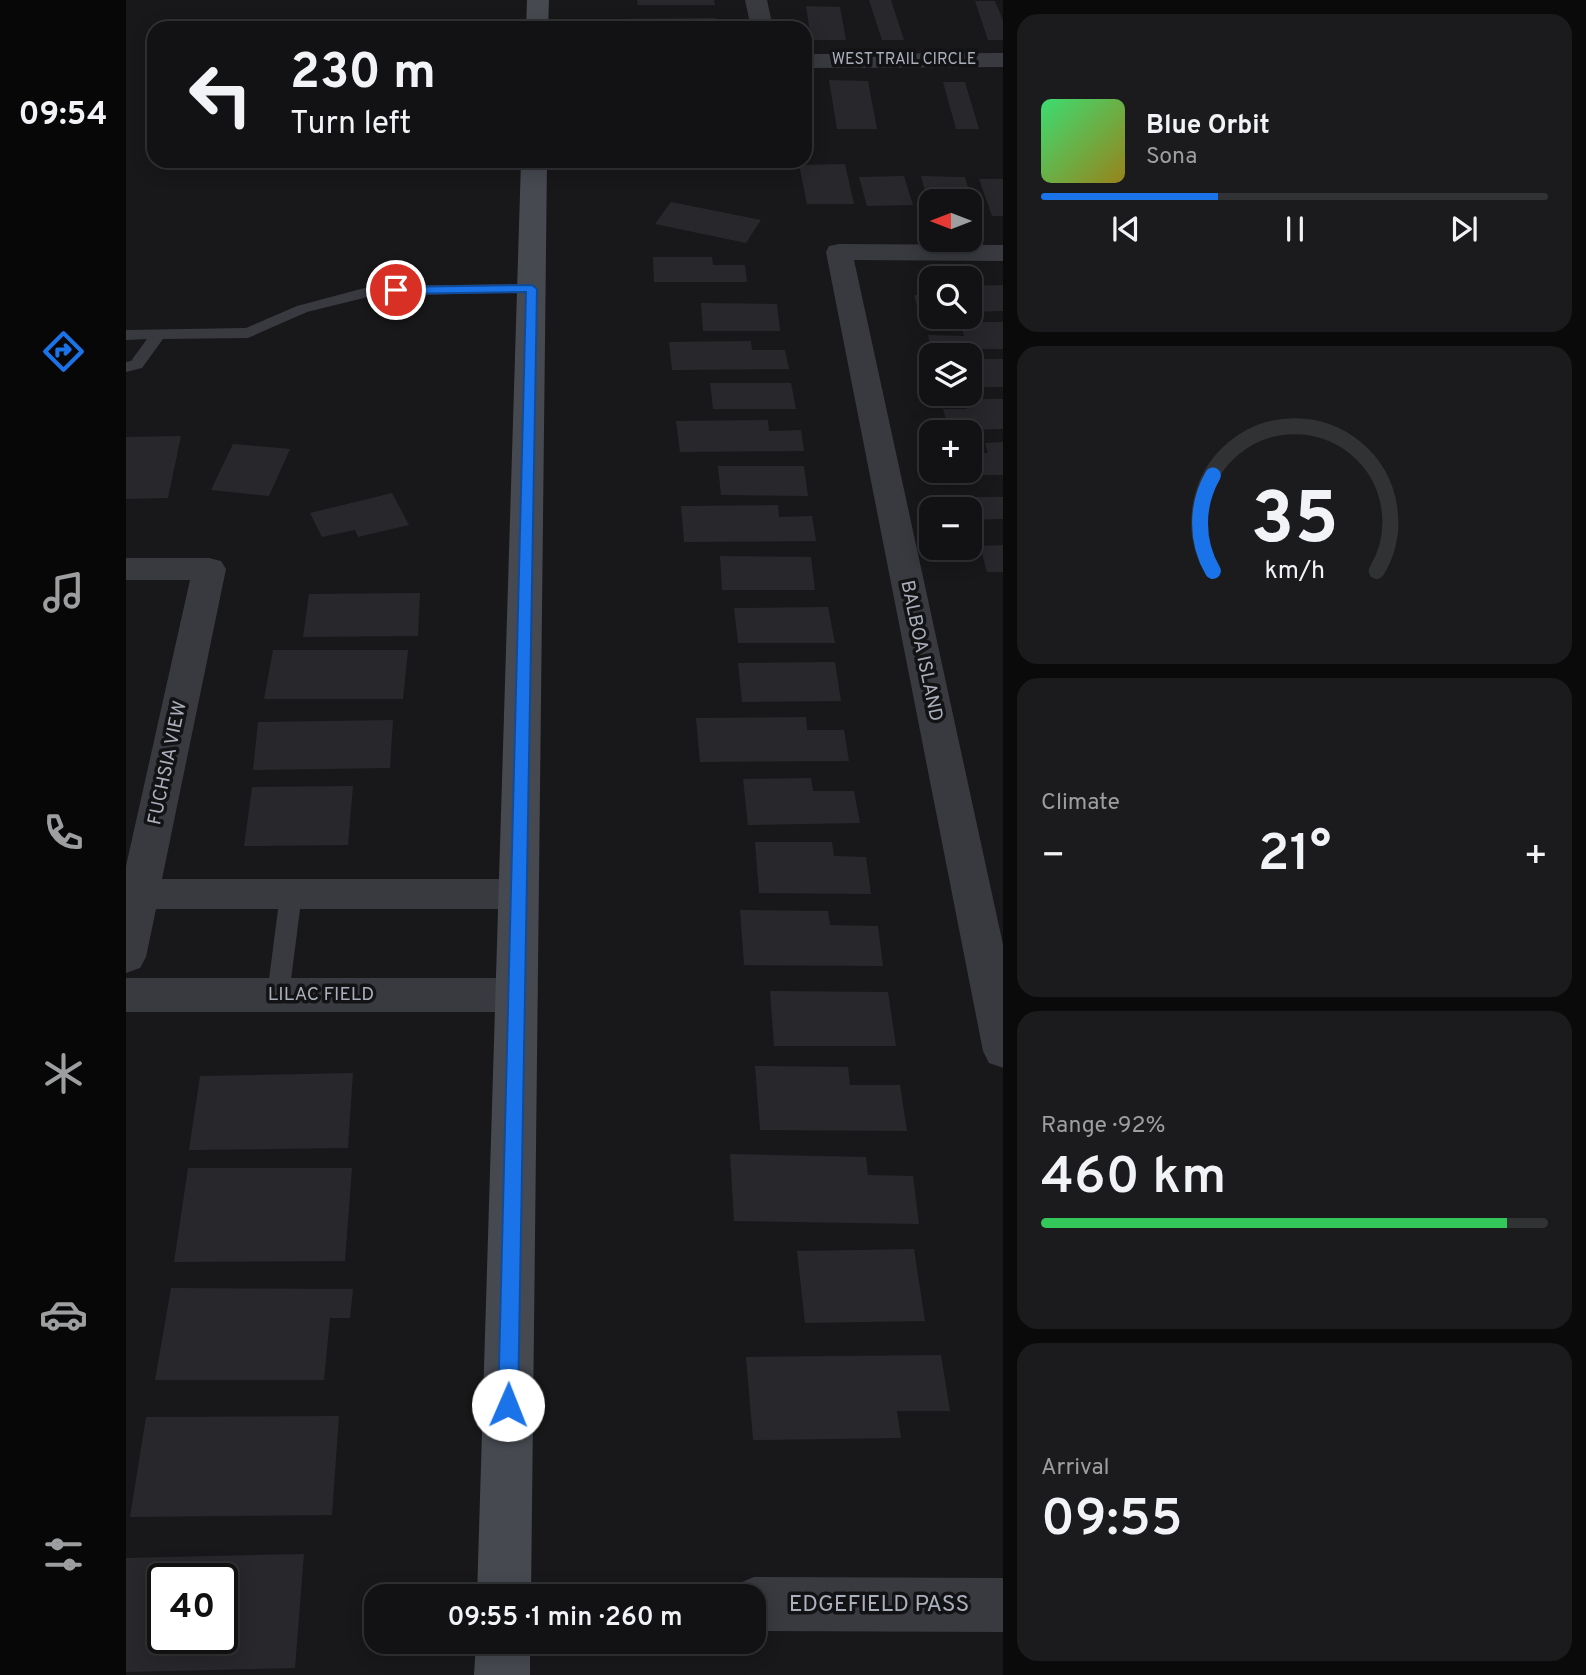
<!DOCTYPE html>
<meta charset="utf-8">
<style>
:root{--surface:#121214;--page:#1b1b1d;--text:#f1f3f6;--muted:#9c9ea0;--line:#313234;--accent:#1a73e8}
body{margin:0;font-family:Overpass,sans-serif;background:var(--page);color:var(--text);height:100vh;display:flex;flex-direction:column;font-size:26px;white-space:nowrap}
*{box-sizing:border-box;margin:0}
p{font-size:23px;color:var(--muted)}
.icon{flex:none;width:38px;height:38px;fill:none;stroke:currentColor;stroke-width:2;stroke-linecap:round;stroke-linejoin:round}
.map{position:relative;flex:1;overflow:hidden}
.side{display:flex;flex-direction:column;gap:14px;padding:14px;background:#0a0a0b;width:583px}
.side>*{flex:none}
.top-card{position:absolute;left:21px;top:21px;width:665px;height:147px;border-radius:21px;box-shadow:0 4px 18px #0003,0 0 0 2px var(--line);background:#121214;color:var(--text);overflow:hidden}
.needle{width:46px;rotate:270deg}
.controls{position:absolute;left:793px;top:189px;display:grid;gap:14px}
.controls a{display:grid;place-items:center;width:63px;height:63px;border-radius:14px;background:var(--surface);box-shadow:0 4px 18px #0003,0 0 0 2px var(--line);font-size:35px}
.speed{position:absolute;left:21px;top:1563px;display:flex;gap:14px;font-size:35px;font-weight:700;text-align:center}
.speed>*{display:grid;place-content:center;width:91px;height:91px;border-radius:50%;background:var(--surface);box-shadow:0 4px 18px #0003,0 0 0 2px var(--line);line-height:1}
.speed .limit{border:4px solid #111;border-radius:10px;background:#fff;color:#111}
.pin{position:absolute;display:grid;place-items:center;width:60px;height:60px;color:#fff;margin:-30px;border:4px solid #fff;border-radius:50%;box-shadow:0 2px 7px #0007}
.me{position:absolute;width:77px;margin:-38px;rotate:1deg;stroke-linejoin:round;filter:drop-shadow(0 0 5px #0008)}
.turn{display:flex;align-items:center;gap:24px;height:147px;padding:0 28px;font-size:32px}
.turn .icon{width:91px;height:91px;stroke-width:2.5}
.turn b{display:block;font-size:49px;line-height:60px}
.big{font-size:52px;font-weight:600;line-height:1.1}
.side .tile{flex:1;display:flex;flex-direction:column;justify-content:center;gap:10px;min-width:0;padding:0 24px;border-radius:21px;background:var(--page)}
.side .dial{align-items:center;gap:0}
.dial svg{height:182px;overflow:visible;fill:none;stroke:var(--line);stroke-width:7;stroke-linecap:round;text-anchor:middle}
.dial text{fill:var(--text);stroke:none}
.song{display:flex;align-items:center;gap:21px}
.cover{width:84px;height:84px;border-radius:10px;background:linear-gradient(135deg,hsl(140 70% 55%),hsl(50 70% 35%))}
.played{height:7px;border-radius:4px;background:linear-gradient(90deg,var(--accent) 35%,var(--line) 35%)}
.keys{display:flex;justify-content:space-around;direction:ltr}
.heat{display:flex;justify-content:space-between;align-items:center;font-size:38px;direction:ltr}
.charge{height:10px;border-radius:5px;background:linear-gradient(90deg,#34c759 92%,var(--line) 0)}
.trip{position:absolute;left:238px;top:1584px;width:402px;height:70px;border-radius:21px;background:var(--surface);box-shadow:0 4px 18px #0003,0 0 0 2px var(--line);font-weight:600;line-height:70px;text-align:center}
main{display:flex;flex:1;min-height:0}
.tabs{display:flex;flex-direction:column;width:126px;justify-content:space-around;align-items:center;background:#070708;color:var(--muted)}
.tabs .icon{width:49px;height:49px}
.tabs .on{color:var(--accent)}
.tabs b{font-size:32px;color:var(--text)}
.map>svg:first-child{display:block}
</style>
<main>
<nav class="tabs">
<b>09:54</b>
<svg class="icon on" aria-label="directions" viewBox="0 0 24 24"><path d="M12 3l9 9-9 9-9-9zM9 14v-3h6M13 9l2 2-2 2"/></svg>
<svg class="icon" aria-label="music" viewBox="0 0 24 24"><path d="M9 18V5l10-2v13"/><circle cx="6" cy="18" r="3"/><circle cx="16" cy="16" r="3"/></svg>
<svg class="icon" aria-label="phone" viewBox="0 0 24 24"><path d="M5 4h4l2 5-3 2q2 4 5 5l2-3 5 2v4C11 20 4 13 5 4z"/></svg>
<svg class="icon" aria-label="climate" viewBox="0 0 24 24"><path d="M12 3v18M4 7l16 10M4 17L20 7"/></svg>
<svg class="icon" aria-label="car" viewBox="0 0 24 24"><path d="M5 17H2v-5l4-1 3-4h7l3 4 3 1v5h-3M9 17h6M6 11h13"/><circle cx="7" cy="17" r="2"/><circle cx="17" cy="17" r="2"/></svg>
<svg class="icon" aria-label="filters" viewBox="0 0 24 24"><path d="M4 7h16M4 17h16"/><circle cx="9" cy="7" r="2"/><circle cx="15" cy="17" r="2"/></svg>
</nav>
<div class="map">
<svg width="878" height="1675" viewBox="0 0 878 1675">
<rect width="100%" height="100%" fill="#18181a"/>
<!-- building -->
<path fill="#28282c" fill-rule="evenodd" d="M511 0H588L589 5H512Z
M743 0H765L778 40H756Z
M849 1H869L878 23V40H862Z
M680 6 714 7 720 40H685Z
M590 18 591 27 495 28 494 19Z
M703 80 742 81 751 129H711Z
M817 82H839L853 129H830Z
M719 164 728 204H681L673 165Z
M778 176 787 205 741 206 733 177Z
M795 176 839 177 850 216H844V201H805L804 210Z
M853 179H878V216H866Z
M545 202 635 220 620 243 529 224Z
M527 257H586L587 265H619L621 282H528Z
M878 285V311L844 312V286Z
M788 295H805V313H793Z
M575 303 651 304 654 331H577Z
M834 322H878V349H805L802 335 838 336Z
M625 341 626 350H659L663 369 546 370 543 342Z
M844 359H878V387H844Z
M584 383H665L670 409H587Z
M838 399H878V429L823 430 817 409H841Z
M642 420 643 431 675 430 678 451 554 452 550 421Z
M55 436 42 498 0 499V437Z
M878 442V475H834L832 471H844V453H862L859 443Z
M107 444 164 449 143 496 85 490Z
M592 466H678L682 496 595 495Z
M266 493 283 525 232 537 229 530 196 537 184 513Z
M840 497H878V519L847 520Z
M652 505 653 517 686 516 690 541 558 542 555 506Z
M878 545V572H861L854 546Z
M594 556 685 557 689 590H596Z
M294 593 292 636 177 637 183 594Z
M702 607 709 643H612L608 608Z
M147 650H282L277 699H138Z
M709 662 715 701 616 702 612 663Z
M680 717 681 730H718L723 761 574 762 570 718Z
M267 720 264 768 127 770 132 722Z
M685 778 687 791H728L734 823 622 825 617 779Z
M227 786 222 845 118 846 126 787Z
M629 842H706L708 856 740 857 745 894 633 893Z
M614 910 702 911 704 925 752 926 757 966 618 965Z
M644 991 762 992 770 1046H648Z
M629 1066 722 1067 724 1085H774L781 1131 634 1130Z
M227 1073 222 1148 63 1150 74 1076Z
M604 1154 740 1157 742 1175 787 1176 793 1224 608 1221Z
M62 1168H226L219 1261 48 1262Z
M788 1249 799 1321 679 1323 671 1251Z
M45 1288 227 1289 224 1318H204L198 1380H29Z
M815 1355 824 1411H771L775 1438 627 1440 620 1357Z
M213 1416 206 1515 4 1517 20 1417Z
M178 1554 169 1668 0 1672V1558ZM37 1578H96V1638H37Z"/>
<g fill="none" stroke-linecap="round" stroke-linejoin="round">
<!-- lane -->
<path fill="#393a40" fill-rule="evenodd" d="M406 284 411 286 414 289 411 292 246 296 181 312 122 338 37 339 16 368 0 372V362L5 361 21 339 0 340V330L120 328 171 306 246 286Z
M165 886 173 888 176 894 163 995 160 1001 152 1004 144 1001 141 995 154 894 157 888Z"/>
<!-- street -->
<path fill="#393a40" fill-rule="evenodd" d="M619 0H641L647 28H625Z
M878 53V67L679 68V54Z
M713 244 878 245V261L728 260 878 949V1068L863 1063 857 1051 700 252 703 246Z
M0 558H83L95 561 100 569 36 879H393L407 883 413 894 407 905 393 909H30L20 957 14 968 0 973V866L64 580H0Z
M0 978H391L406 983 412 995 406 1007 391 1012H0Z
M628 1577 878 1578V1632L628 1631V1596H604L609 1585Z"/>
<!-- secondary -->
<path fill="#464950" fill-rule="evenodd" d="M401 0H423L422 28H400Z
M395 161H421L405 1596H351Z
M350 1642H404V1675H348Z"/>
</g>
<!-- route -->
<path fill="#1a73e8" stroke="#114b97" stroke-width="2" d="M406 285 411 289 392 1405 389 1412 382 1415 375 1412 372 1405 400 292 270 294 264 290 270 287Z"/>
<g text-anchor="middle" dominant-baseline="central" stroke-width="7" stroke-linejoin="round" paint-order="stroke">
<!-- far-street labels -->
<g font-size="16" fill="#a9afbb" stroke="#131315">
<text x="778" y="60">WEST TRAIL CIRCLE</text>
</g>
<!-- street labels -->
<g font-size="19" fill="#a9afbb" stroke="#131315">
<text transform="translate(795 651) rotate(78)">BALBOA ISLAND</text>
<text transform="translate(42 763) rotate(-78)">FUCHSIA VIEW</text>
<text x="195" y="995">LILAC FIELD</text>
</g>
<!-- near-street labels -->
<g font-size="23" fill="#a9afbb" stroke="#131315">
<text x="753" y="1605">EDGEFIELD PASS</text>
</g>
</g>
</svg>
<div class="controls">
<a><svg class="needle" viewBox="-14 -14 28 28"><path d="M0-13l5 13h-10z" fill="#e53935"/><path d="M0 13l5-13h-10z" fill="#9c9ea0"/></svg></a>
<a><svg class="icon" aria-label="search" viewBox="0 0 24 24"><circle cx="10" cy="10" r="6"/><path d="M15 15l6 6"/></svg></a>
<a><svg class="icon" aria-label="layers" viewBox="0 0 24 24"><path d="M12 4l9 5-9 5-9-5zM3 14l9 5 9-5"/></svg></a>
<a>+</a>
<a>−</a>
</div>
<div class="speed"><div class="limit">40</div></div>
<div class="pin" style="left:270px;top:290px;background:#d93025"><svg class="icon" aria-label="arrive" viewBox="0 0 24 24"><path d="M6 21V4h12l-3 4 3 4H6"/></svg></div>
<svg class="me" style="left:382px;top:1405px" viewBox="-20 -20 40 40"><circle r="19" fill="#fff"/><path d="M0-13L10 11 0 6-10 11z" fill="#1a73e8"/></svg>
<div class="trip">09:55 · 1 min · 260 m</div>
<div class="top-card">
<div class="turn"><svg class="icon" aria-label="left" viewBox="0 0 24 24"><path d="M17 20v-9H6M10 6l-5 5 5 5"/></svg><div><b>230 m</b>Turn left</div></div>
</div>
</div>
<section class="side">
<div class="tile">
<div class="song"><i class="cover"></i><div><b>Blue Orbit</b><p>Sona</p></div></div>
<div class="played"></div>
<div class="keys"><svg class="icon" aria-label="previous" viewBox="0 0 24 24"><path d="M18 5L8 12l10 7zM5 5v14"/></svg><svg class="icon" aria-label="pause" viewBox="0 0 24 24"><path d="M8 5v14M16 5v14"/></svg><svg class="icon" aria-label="next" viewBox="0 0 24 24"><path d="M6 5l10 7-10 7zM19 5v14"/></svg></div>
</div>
<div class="tile dial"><svg viewBox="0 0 100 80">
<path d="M14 69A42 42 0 1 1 86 69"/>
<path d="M14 69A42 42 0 0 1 14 27" stroke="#1a73e8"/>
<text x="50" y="56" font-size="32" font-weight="700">35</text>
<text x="50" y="72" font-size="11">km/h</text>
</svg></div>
<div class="tile"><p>Climate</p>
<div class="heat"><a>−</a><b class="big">21°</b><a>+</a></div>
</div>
<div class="tile"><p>Range · 92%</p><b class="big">460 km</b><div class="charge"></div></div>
<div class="tile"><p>Arrival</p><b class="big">09:55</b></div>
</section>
</main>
